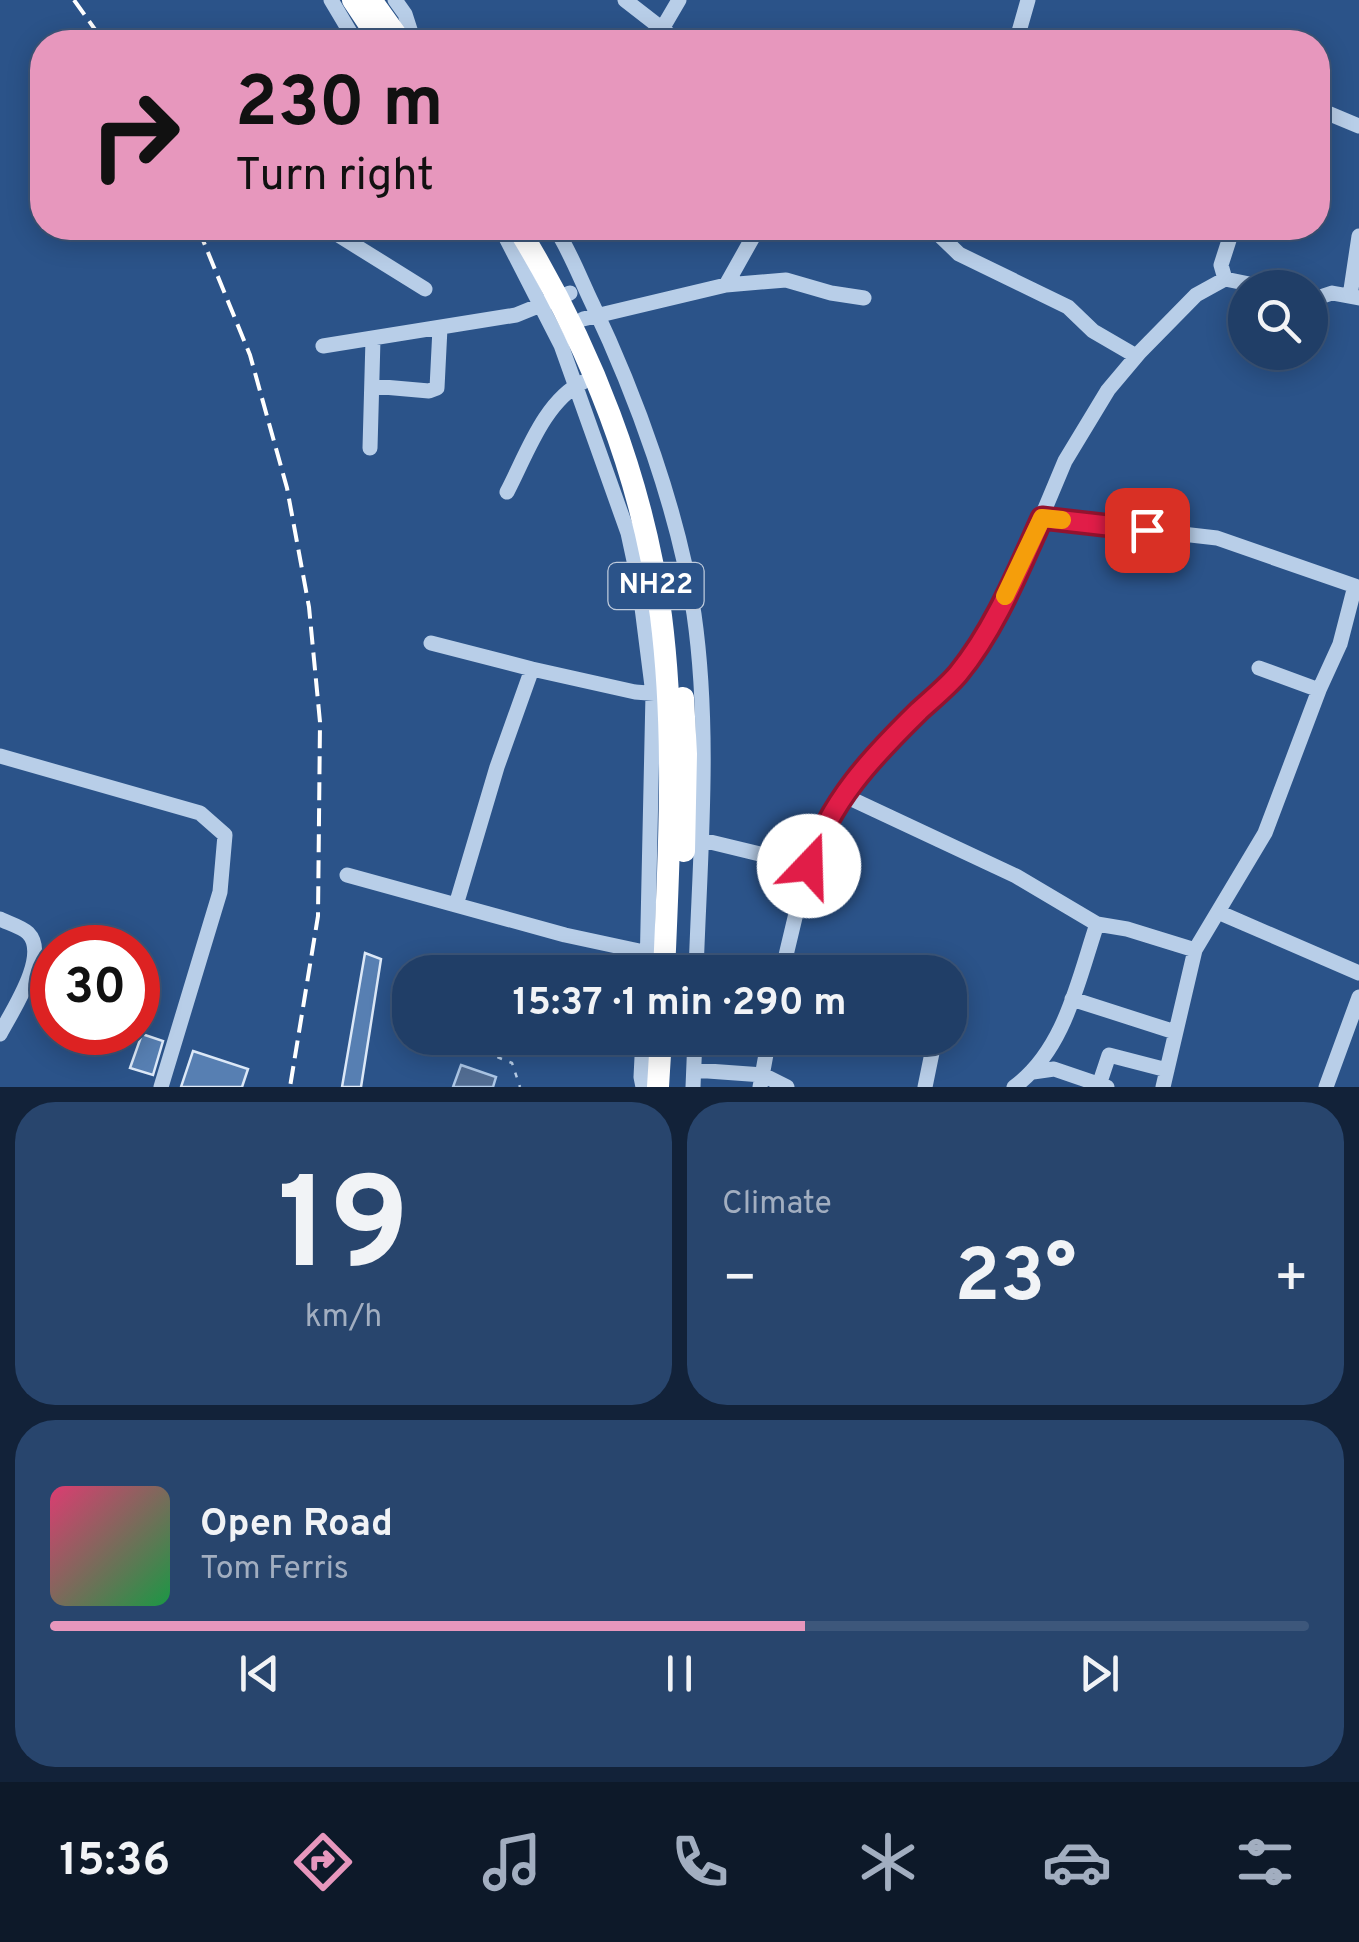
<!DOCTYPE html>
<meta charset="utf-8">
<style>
:root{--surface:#203e67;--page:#28456d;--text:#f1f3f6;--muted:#a2aec0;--line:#3d577b;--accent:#e797bd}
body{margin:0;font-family:Overpass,sans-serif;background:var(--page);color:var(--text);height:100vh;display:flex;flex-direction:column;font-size:38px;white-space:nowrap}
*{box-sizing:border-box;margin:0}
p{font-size:32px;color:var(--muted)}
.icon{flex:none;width:55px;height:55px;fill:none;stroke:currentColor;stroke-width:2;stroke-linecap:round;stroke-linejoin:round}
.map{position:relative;height:1087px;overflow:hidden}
.drawer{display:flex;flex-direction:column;gap:15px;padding:15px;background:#122239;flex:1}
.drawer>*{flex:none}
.banner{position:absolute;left:30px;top:30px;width:1300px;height:210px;border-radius:40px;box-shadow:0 5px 25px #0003,0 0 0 2px var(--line);background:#e797bd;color:#111;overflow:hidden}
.controls{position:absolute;left:1228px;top:270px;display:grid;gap:20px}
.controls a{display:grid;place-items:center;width:100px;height:100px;border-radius:50%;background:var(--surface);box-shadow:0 5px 25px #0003,0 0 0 2px var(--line);font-size:50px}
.speed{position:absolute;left:30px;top:925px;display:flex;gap:20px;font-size:50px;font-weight:700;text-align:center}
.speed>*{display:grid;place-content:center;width:130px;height:130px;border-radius:50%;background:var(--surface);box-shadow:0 5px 25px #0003,0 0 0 2px var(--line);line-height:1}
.speed .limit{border:15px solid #d22;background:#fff;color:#111}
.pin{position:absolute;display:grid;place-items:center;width:85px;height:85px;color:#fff;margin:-42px;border-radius:20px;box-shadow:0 5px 15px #0006}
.me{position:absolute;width:110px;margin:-55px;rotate:21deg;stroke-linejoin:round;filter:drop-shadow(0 0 8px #0008)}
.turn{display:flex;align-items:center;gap:35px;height:210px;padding:0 40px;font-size:45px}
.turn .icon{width:130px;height:130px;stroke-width:2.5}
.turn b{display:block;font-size:70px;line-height:85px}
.big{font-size:75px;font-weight:700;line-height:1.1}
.drawer .tile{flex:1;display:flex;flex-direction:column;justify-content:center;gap:15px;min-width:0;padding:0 35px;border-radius:40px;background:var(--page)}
.drawer .dial{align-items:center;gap:0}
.dial b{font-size:130px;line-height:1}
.song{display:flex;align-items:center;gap:30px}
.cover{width:120px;height:120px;border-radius:15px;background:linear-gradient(135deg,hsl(340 70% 55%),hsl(140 70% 35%))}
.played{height:10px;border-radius:5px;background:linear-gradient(90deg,var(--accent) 60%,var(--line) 60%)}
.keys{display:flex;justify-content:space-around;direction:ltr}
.heat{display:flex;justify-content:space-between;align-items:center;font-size:55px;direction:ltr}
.drawer .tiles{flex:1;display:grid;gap:15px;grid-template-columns:1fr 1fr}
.tile:last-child{grid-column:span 2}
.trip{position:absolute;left:392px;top:955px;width:575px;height:100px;border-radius:40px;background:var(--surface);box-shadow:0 5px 25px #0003,0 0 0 2px var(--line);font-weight:700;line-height:100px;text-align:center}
.menu{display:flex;height:160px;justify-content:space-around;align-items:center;background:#0d1929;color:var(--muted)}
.menu .icon{width:70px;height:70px}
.menu .on{color:var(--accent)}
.menu b{font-size:45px;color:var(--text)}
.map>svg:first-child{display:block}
</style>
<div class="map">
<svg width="1359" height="1087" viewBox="0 0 1359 1087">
<rect width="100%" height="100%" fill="#2b5389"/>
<!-- water -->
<path fill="#526d93" stroke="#adc8e8" stroke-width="2.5" d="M461 1065 496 1077 493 1087H453Z"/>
<!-- building -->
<path fill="#577fb2" stroke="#dce8f7" stroke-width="2.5" d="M365 953 381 959 361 1087H342Z
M142 1034 163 1041 153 1075 130 1068Z
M193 1051 248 1069 242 1087H181Z"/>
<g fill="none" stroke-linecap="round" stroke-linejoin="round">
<!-- path -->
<path stroke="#b8cee8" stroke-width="2.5" stroke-dasharray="5 8" stroke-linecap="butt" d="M392 1015 410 1022
M449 1038 512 1063 520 1087"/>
<!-- minor -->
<path stroke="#b8cee8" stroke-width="15" d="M331 0 356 42
M395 0 405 14 414 42
M625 0 679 42
M662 29 679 0
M1016 42 1028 0
M1318 109 1359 126
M327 228 425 289
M501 228 561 345 628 533 639 584 653 694 647 972
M555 228C570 251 580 278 592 303 636 395 679 513 694 614 711 732 700 854 696 972
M932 228 959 254 1068 307 1093 331 1136 356
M1225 279 1221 265 1232 231
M726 285 786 280 831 293 864 298
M1350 296 1359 236
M1310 297 1317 298 1332 293 1359 298
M583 319 726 285 758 228
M323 346 516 315 570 293
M372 386 429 391 437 388 440 328
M370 448 373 339
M507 492C526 456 544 401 583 382
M1042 518 1217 538 1355 586 1340 644 1319 690 1265 833 1195 950 1163 1087
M431 643 532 669 635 692 661 694
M1259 668 1319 690
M0 756 200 813 225 835 220 892 161 1087
M843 795 1016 876 1097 924 1127 929 1195 950
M702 840 809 866
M347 875 565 935 658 955
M456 905 497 767 532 669
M1218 912 1359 973
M0 919C8 923 22 927 28 933 50 955 12 1011 0 1034
M782 972 803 884 830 814 886 743 957 675 975 650 1021 566 1065 461 1108 390 1140 352 1196 295 1225 279 1269 288
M1072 999 1175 1032
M643 1038 641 1077 643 1087
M694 1070 763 1075 787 1087
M1033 1072 1054 1069 1107 1087
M1099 1085 1109 1055 1167 1070
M693 1087 695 1038
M760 1087 769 1038
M925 1087 933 1048 932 1038
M1014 1087C1065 1050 1078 980 1097 924
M1326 1087 1359 997"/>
<!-- highway -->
<path stroke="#fff" stroke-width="22" d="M353 0 381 42
M371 0 401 42
M518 228C590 345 643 479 661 616 676 734 669 855 664 972
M683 698 686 754 684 851
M658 1087 661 1038"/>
<!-- rail -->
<path stroke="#fff" stroke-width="4" stroke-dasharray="18 8" stroke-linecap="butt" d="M74 0 104 42
M198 228 250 355 287 488 309 607 320 722 318 916 290 1087"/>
</g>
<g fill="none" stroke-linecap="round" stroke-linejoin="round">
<!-- route casing -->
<g stroke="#92132f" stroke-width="25">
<path id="route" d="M809 866C829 802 872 757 919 711 932 699 947 687 958 674 995 629 1018 571 1042 518L1147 530"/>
</g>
<!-- route -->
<use href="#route" stroke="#e11d48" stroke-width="18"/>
<!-- slow -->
<path stroke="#f59e0b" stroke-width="18" d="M1005 596 1042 518 1062 520"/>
</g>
<g text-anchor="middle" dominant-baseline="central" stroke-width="10" stroke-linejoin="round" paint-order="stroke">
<!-- shield labels -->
<rect fill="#2b5389" stroke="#bfcbdc" stroke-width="2.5" x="608.5" y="563" width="95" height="46" rx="8"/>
<g font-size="28" font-weight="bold" fill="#fff">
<text x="656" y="586">NH22</text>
</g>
</g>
</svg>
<div class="controls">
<a><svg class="icon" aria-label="search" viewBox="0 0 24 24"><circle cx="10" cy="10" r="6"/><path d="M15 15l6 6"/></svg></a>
</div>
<div class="speed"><div class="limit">30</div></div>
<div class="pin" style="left:1147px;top:530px;background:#d93025"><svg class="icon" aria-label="arrive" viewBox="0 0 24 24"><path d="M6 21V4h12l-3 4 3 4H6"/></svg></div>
<svg class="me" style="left:809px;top:866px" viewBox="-20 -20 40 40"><circle r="19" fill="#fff"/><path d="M0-13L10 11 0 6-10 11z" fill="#e11d48"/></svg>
<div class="trip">15:37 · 1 min · 290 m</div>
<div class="banner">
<div class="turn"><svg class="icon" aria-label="right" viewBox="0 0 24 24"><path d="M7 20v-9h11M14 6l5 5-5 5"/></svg><div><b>230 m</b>Turn right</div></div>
</div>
</div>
<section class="drawer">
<div class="tiles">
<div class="tile dial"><b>19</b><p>km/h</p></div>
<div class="tile"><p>Climate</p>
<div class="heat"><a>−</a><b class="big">23°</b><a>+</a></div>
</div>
<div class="tile">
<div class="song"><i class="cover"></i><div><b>Open Road</b><p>Tom Ferris</p></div></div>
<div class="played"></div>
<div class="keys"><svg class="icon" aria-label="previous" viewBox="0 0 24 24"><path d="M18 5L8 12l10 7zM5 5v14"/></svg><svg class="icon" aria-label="pause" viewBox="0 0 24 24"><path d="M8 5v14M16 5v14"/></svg><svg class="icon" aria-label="next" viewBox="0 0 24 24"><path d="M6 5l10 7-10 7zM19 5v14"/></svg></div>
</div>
</div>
</section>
<nav class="menu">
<b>15:36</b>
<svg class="icon on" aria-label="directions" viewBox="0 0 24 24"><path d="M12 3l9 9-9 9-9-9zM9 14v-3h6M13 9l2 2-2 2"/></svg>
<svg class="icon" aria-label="music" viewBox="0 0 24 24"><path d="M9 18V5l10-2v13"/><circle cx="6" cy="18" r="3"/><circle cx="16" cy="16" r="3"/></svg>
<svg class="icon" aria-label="phone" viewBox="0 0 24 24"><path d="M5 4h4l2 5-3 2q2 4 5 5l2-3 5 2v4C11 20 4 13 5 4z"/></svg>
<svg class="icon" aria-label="climate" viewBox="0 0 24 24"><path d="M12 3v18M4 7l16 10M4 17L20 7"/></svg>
<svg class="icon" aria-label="car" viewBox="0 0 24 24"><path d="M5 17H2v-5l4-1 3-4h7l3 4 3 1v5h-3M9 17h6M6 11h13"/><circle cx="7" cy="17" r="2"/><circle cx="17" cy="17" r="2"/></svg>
<svg class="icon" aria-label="filters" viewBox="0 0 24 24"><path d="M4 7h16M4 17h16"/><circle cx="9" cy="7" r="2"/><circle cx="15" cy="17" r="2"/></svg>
</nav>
